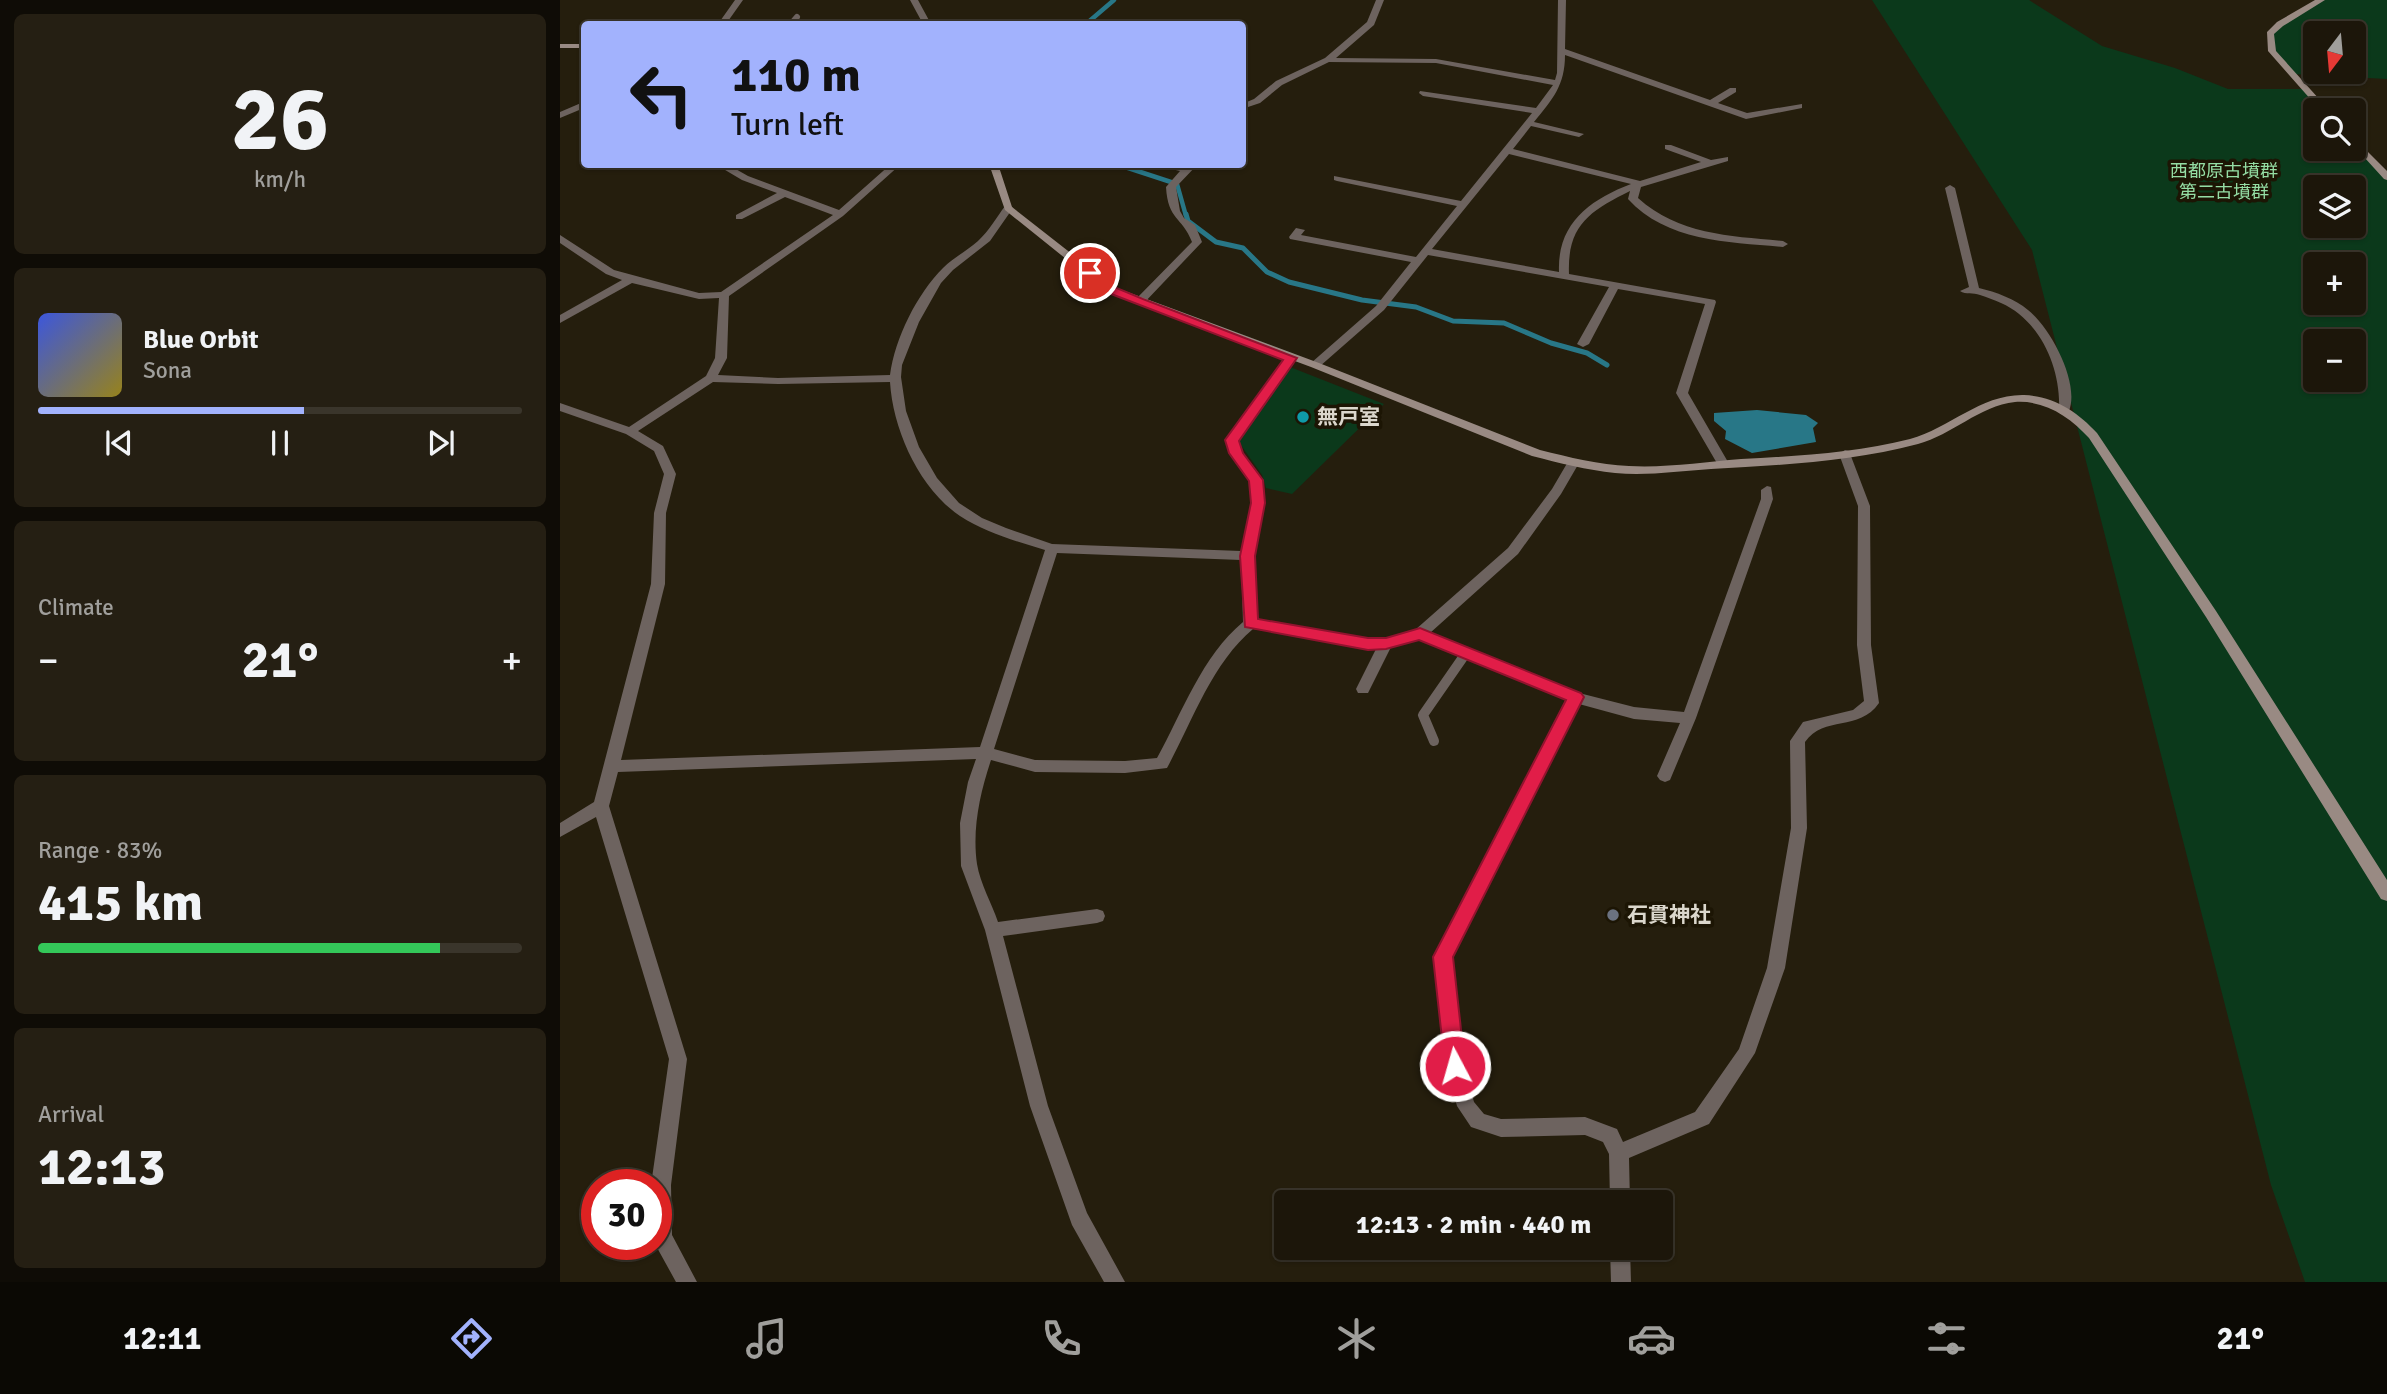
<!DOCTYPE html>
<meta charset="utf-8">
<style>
:root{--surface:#1c160a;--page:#251f13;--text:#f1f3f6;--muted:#a09f9c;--line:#3a352b;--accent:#a2b2fd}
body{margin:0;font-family:Signika,"Noto Sans JP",sans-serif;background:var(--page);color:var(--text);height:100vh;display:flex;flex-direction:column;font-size:26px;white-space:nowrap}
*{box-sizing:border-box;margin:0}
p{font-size:23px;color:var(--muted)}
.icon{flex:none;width:38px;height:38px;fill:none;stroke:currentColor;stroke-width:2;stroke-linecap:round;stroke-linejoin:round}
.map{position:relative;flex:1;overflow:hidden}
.drawer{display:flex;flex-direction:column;gap:14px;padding:14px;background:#0f0c06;width:560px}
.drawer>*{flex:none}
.guide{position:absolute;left:21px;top:21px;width:665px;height:147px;border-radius:7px;box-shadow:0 2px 5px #0004,0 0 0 2px var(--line);background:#a2b2fd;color:#111;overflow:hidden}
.needle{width:46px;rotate:196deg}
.tools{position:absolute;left:1743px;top:21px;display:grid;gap:14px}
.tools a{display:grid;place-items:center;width:63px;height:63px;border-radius:7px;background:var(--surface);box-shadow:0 2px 5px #0004,0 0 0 2px var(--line);font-size:35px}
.speed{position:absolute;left:21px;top:1169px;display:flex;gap:14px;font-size:35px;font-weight:700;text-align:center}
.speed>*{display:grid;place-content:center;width:91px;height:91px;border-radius:50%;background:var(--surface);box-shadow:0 2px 5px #0004,0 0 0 2px var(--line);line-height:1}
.speed .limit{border:10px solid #d22;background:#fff;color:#111}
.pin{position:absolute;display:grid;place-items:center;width:60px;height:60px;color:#fff;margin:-30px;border:4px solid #fff;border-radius:50%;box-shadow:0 2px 7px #0007}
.me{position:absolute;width:77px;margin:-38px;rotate:354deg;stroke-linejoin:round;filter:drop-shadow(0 0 5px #0008)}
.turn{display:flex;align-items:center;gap:24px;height:147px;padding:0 35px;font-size:32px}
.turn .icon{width:91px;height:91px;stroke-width:2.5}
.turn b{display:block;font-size:49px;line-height:60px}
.big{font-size:52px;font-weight:700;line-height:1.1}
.drawer .widget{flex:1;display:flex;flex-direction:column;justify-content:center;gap:10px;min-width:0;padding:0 24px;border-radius:10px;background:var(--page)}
.drawer .dial{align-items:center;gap:0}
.dial b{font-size:91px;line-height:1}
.song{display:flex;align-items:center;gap:21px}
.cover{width:84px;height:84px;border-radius:10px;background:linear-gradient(135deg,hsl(230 70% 55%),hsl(50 70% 35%))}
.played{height:7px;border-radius:4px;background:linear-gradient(90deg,var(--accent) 55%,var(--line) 55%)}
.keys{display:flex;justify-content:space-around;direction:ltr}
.heat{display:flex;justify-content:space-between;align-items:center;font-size:38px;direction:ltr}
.charge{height:10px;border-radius:5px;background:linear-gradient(90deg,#34c759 83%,var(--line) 0)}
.trip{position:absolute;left:714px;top:1190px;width:399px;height:70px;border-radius:7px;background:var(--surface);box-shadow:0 2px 5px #0004,0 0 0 2px var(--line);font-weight:700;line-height:70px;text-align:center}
.tabs{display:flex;height:112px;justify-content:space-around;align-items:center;background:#0b0904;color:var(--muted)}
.tabs .icon{width:49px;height:49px}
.tabs .active{color:var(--accent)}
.tabs b{font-size:32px;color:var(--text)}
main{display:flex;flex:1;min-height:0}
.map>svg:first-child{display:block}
</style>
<main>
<section class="drawer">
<div class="widget dial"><b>26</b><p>km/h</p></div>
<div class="widget">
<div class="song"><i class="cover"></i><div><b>Blue Orbit</b><p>Sona</p></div></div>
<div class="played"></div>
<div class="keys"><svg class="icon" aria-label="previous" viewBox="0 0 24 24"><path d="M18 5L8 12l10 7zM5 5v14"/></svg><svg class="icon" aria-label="pause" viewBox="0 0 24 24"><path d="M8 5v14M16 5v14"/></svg><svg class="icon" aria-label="next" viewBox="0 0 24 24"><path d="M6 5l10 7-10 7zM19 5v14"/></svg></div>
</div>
<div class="widget"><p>Climate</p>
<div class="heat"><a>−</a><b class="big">21°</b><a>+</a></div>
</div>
<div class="widget"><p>Range · 83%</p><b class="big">415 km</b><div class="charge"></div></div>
<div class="widget"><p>Arrival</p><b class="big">12:13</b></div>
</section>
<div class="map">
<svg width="1827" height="1282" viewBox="0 0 1827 1282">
<rect width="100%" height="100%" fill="#251e0d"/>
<!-- green -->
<path fill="#0b391b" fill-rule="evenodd" d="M1312 0H1469L1542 46 1615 68 1668 89H1746L1765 110H1755V149H1794V141L1827 177V1282H1745L1711 1185 1472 250ZM1755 187H1794V226H1755ZM1755 264H1794V303H1755ZM1755 341H1794V380H1755Z
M1761 0H1827V79L1732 74 1712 51 1710 34ZM1755 33H1794V72H1755Z
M730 367 824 404 732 494 706 488 702 475 678 441Z"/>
<!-- water -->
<path fill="#287787" d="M1197 410 1246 415 1258 423 1253 428 1256 442 1192 453 1165 439 1166 431 1154 421V413Z"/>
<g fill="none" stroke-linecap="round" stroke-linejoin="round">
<!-- stream-far1 -->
<path stroke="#287787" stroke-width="4.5" d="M526 24 554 0
M556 164 617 184 626 216"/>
<!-- stream -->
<path stroke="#287787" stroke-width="5" d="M626 214 628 221 656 242 683 248 707 272 729 282 802 300 856 307 893 321 944 323 991 343 1027 353 1047 365"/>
<!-- lane-far1 -->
<path stroke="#6d635f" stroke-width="6" d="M231 24 237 17"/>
<!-- lane -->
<path stroke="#6d635f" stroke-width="10" d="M874 741 863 715 906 653"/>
<!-- street -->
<path fill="#6d635f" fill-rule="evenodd" d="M175 0H183L166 24H158Z
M350 0H358L371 24H363Z
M816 0H824L814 25 776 58 876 59 995 80 997 73 998 0H1006L1005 49 1150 100 1170 88H1176V92L1158 103 1187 113 1242 104V108L1186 119 1005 55C1005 85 993 99 974 122L1024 134 1019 137 971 126 953 149 1080 181 1141 162 1105 149V145H1111L1151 160 1168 157V161L1081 187 1078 198C1119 235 1171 236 1223 241L1228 244 1223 247C1170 242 1107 242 1068 199L1070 191C1030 211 1007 225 1009 274L1155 300 1156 302 1128 393 1168 462 1166 465H1158L1116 393 1145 304 1058 289 1029 344 1023 347 1017 344 1049 287 868 255 824 310 759 367H751V363L816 306 851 262 730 239 729 237 736 228 745 230 741 235 856 257 897 206 777 181 774 180V176L901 201 972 113 863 96 859 93 860 91 976 108 993 85 876 63 769 62 722 85 700 103 682 109V104L694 99 716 81 765 58 807 22ZM949 154 1071 184C1029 200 997 224 999 272L872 249Z
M21 103H24V108L0 118V112Z
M155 164H167L188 176 279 210 331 164H341L283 216 169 296 167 358 158 375 218 378 330 375C335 338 357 294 383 268 394 257 407 251 418 241 429 231 436 218 445 206H451L453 208 430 241 393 270 381 283 359 322 342 365 341 377 346 411 359 447 377 478 399 503 422 518 446 528 492 544 681 551C686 531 698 499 689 479 682 465 671 456 666 440L726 356H734L736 358 678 440 682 452 702 480 704 503 694 556 697 620 808 639 826 638 855 630 948 548 992 489 1009 460 1013 459 1019 463 1001 494 958 554 870 633 1023 694 1074 707 1124 712 1201 499V490L1207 486 1211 487 1213 499 1136 718 1110 780 1105 782 1100 780 1097 776 1120 723 1074 719 1019 704 892 957 904 1066 914 1102 924 1114 941 1119 1025 1117 1057 1129 1063 1142 1135 1112 1179 1049 1207 968 1231 828 1230 741 1243 722 1293 710 1304 701 1297 645 1298 506 1279 454 1285 450 1289 451 1310 506 1311 645 1319 703C1299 732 1264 715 1245 742L1247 828 1225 968 1195 1053 1149 1124 1069 1158 1070 1202H1050L1049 1154 1043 1142 1025 1135 941 1137 911 1127 897 1106 886 1066 874 957 1006 699 859 639 831 647 808 693H798L796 689 816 649 693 629C652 663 632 722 607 768L565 773 475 772 431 760C420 793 412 829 417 864 420 883 432 904 438 922L537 909 543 911 545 916 543 921 537 923 443 936 488 1106 527 1213 565 1282H544L512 1225 470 1106 425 930 401 866 400 823 408 782 416 759 58 772 49 806 127 1059 111 1185 112 1235 137 1282H116L95 1244 96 1185H91L109 1059 36 817 0 837V823L34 802 91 584 94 513 104 474 94 451 66 434 0 411V403L69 427 146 376 155 358 159 298 139 299 72 283 0 323V315L62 280 46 274 0 243V235L54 270 139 293 161 292 273 215 225 197 182 219H176V215L217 193 182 180ZM153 382 218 384 330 382C333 430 359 488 400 516 426 533 456 541 485 550L420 747 61 760 105 584 106 513 116 474 103 446 78 431ZM497 553 681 560 683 622C642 656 622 713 597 758L565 761 475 760 434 749Z
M590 164H638L616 187 620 211 624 218 635 225 642 242 583 304H575V300L632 242C622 216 608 221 606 187L620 171Z
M1390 185 1395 188 1419 288C1436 292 1455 299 1468 310 1491 328 1520 383 1509 411L1505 413 1499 409C1501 368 1480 320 1441 303 1434 300 1427 297 1420 295 1413 292 1406 295 1400 291L1409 287 1385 188Z
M1050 1248H1070L1071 1282H1051Z"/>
<!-- secondary -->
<path fill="#998a83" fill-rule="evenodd" d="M1755 0H1765L1723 26 1714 34 1716 51 1769 110H1760L1708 51 1707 32 1717 22Z
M0 44H24V48H0Z
M1794 138 1827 171V180L1824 179 1794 146Z
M429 164H438L452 207 554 287 759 363 980 450C1009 457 1039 465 1069 466 1106 468 1144 462 1181 459 1238 456 1295 453 1350 439 1390 428 1421 394 1464 395 1494 396 1518 412 1537 433L1656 611 1827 880V901L1821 899 1646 617 1529 438C1510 417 1485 400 1455 402 1419 406 1392 435 1358 444 1290 462 1220 465 1151 469 1119 471 1087 476 1055 473 1027 470 999 463 972 456L751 367 546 291 445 210Z"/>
</g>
<!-- route -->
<path fill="#e11d48" stroke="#92132f" stroke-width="2" d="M526 270H534L554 287 583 299 737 358 679 441 683 453 703 480 705 503 695 556 698 619 808 638H826L860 628 1021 693 1024 697 893 957 905 1066 902 1073 895 1076 888 1073 885 1066 873 957 1006 700 859 640 826 649 808 650 685 627 680 556 691 503 689 481 669 453 665 440 723 360 546 292 526 276Z"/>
<!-- markers -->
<circle fill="#0f9aa8" stroke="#1c1504" stroke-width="2.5" cx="743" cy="417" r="7"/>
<circle fill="#6b7280" stroke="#1c1504" stroke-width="2.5" cx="1053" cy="915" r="7"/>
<g text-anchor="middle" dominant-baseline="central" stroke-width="7" stroke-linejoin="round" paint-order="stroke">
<!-- far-park labels -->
<g font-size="18" fill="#94dda4" stroke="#1c1504">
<text x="1664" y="171">西都原古墳群<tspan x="1664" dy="21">第二古墳群</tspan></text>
</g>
<!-- poi labels -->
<g font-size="21" font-weight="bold" fill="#dbd7cc" stroke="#1c1504" text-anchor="start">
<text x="757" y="417">無戸室</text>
<text x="1067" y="915">石貫神社</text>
</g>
</g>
</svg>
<div class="tools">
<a><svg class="needle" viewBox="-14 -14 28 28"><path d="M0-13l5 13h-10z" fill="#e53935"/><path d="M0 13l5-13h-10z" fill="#a09f9c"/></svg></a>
<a><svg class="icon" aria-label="search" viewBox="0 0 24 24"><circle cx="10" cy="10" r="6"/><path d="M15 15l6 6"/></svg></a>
<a><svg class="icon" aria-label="layers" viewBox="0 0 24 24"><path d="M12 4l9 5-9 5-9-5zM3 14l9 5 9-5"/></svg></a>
<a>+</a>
<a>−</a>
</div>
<div class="speed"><div class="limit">30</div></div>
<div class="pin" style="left:530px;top:273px;background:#d93025"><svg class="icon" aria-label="arrive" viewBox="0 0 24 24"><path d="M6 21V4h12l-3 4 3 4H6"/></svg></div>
<svg class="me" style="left:895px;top:1066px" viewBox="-20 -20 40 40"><circle r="17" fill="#e11d48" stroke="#fff" stroke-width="3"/><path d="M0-11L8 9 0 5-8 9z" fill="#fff"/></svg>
<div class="trip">12:13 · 2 min · 440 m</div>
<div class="guide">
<div class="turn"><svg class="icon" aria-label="left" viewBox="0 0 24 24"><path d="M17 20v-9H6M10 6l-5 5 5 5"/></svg><div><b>110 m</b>Turn left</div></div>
</div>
</div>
</main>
<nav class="tabs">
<b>12:11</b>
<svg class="icon active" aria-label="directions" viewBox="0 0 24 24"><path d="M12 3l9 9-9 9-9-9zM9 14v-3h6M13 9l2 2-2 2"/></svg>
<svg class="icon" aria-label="music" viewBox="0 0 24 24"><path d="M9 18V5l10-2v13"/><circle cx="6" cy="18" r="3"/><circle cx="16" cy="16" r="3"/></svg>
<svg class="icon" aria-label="phone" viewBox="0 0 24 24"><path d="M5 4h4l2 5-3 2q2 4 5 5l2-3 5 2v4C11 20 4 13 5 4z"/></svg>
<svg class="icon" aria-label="climate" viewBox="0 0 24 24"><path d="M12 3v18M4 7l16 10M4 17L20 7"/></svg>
<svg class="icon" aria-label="car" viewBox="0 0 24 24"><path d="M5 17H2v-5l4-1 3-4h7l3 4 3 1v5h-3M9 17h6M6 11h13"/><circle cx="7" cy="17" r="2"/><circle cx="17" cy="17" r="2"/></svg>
<svg class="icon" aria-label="filters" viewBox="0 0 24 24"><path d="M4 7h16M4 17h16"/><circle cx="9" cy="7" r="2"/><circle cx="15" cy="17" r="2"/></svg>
<b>21°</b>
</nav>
